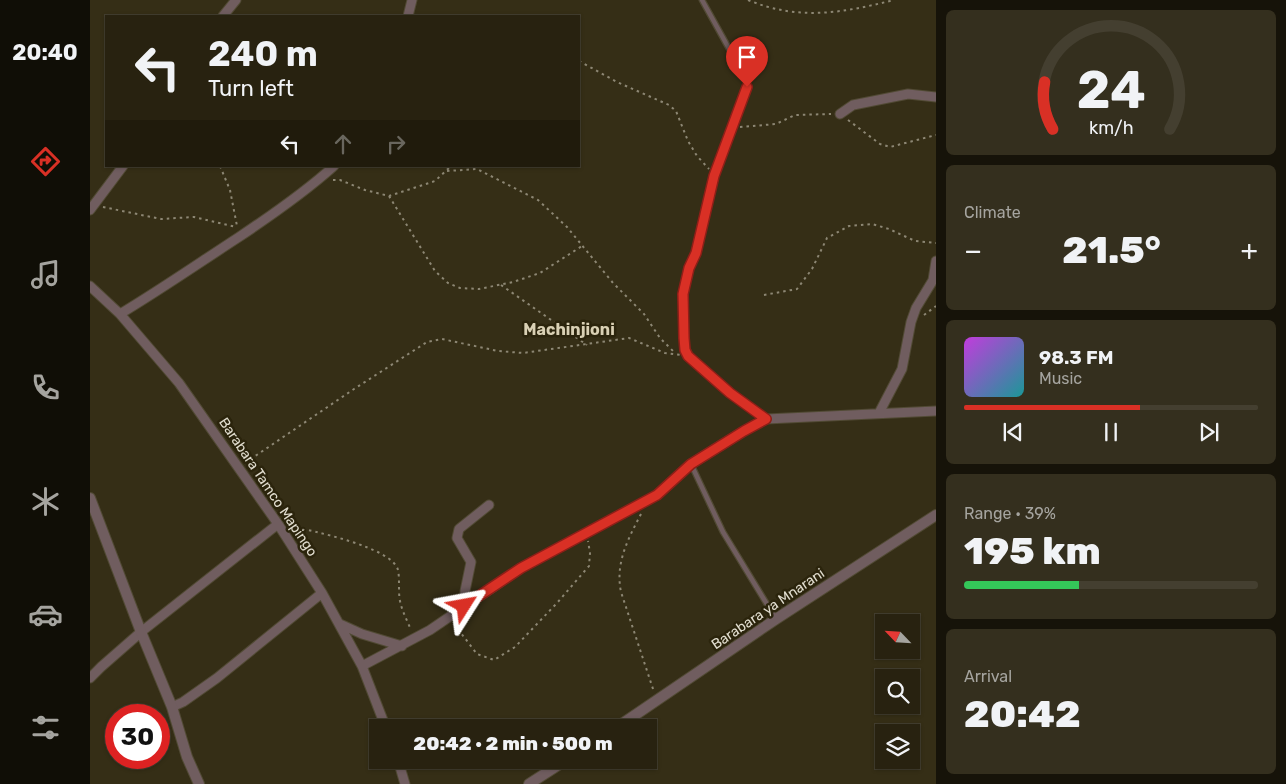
<!DOCTYPE html>
<meta charset="utf-8">
<style>
:root{--surface:#282210;--page:#342f1e;--text:#f1f3f6;--muted:#a5a49f;--line:#443f30;--accent:#d93025}
body{margin:0;font-family:Rubik,sans-serif;background:var(--page);color:var(--text);height:100vh;display:flex;flex-direction:column;font-size:19px;white-space:nowrap}
*{box-sizing:border-box;margin:0}
p{font-size:16px;color:var(--muted)}
.icon{flex:none;width:28px;height:28px;fill:none;stroke:currentColor;stroke-width:2;stroke-linecap:round;stroke-linejoin:round}
.map{position:relative;flex:1;overflow:hidden}
.sheet{display:flex;flex-direction:column;gap:10px;padding:10px;background:#161309;width:350px}
.sheet>*{flex:none}
.banner{position:absolute;left:15px;top:15px;width:475px;height:152px;border-radius:0px;box-shadow:0 1px 4px #0004,0 0 0 1px var(--line);background:#282210;color:var(--text);overflow:hidden}
.needle{width:32px;rotate:295deg}
.fabs{position:absolute;left:785px;top:614px;display:grid;gap:10px}
.fabs a{display:grid;place-items:center;width:45px;height:45px;border-radius:0px;background:var(--surface);box-shadow:0 1px 4px #0004,0 0 0 1px var(--line);font-size:25px}
.speed{position:absolute;left:15px;top:704px;display:flex;gap:10px;font-size:25px;font-weight:700;text-align:center}
.speed>*{display:grid;place-content:center;width:65px;height:65px;border-radius:50%;background:var(--surface);box-shadow:0 1px 4px #0004,0 0 0 1px var(--line);line-height:1}
.speed .limit{border:8px solid #d22;background:#fff;color:#111}
.pin{position:absolute;display:grid;place-items:center;width:42px;height:42px;color:#fff;margin:-51px -21px;border-radius:50% 50% 50% 0;rotate:-45deg;box-shadow:0 0 5px #0007}
.pin .icon{rotate:45deg}
.me{position:absolute;width:55px;margin:-28px;rotate:56deg;stroke-linejoin:round;filter:drop-shadow(0 0 4px #0008)}
.turn{display:flex;align-items:center;gap:18px;height:105px;padding:0 20px;font-size:22px}
.turn .icon{width:65px;height:65px;stroke-width:2.5}
.turn b{display:block;font-size:35px;line-height:42px}
.lanes{display:flex;align-items:center;height:48px;padding:0 20px;background:#0003;justify-content:center;gap:25px;direction:ltr}
.lanes .off{opacity:.35}
.big{font-size:38px;font-weight:800;line-height:1.1}
.sheet .widget{flex:1;display:flex;flex-direction:column;justify-content:center;gap:8px;min-width:0;padding:0 18px;border-radius:8px;background:var(--page)}
.sheet .dial{align-items:center;gap:0}
.dial svg{height:130px;overflow:visible;fill:none;stroke:var(--line);stroke-width:7;stroke-linecap:round;text-anchor:middle}
.dial text{fill:var(--text);stroke:none}
.song{display:flex;align-items:center;gap:15px}
.cover{width:60px;height:60px;border-radius:8px;background:linear-gradient(135deg,hsl(290 70% 55%),hsl(180 70% 35%))}
.played{height:5px;border-radius:2px;background:linear-gradient(90deg,var(--accent) 60%,var(--line) 60%)}
.keys{display:flex;justify-content:space-around;direction:ltr}
.heat{display:flex;justify-content:space-between;align-items:center;font-size:28px;direction:ltr}
.charge{height:8px;border-radius:4px;background:linear-gradient(90deg,#34c759 39%,var(--line) 0)}
.trip{position:absolute;left:279px;top:719px;width:288px;height:50px;border-radius:0px;background:var(--surface);box-shadow:0 1px 4px #0004,0 0 0 1px var(--line);font-weight:800;line-height:50px;text-align:center}
main{display:flex;flex:1;min-height:0}
.tab-bar{display:flex;flex-direction:column;width:90px;justify-content:space-around;align-items:center;background:#100e06;color:var(--muted)}
.tab-bar .icon{width:35px;height:35px}
.tab-bar .current{color:var(--accent)}
.tab-bar b{font-size:22px;color:var(--text)}
.map>svg:first-child{display:block}
</style>
<main>
<nav class="tab-bar">
<b>20:40</b>
<svg class="icon current" aria-label="directions" viewBox="0 0 24 24"><path d="M12 3l9 9-9 9-9-9zM9 14v-3h6M13 9l2 2-2 2"/></svg>
<svg class="icon" aria-label="music" viewBox="0 0 24 24"><path d="M9 18V5l10-2v13"/><circle cx="6" cy="18" r="3"/><circle cx="16" cy="16" r="3"/></svg>
<svg class="icon" aria-label="phone" viewBox="0 0 24 24"><path d="M5 4h4l2 5-3 2q2 4 5 5l2-3 5 2v4C11 20 4 13 5 4z"/></svg>
<svg class="icon" aria-label="climate" viewBox="0 0 24 24"><path d="M12 3v18M4 7l16 10M4 17L20 7"/></svg>
<svg class="icon" aria-label="car" viewBox="0 0 24 24"><path d="M5 17H2v-5l4-1 3-4h7l3 4 3 1v5h-3M9 17h6M6 11h13"/><circle cx="7" cy="17" r="2"/><circle cx="17" cy="17" r="2"/></svg>
<svg class="icon" aria-label="filters" viewBox="0 0 24 24"><path d="M4 7h16M4 17h16"/><circle cx="9" cy="7" r="2"/><circle cx="15" cy="17" r="2"/></svg>
</nav>
<div class="map">
<svg width="846" height="784" viewBox="0 0 846 784">
<rect width="100%" height="100%" fill="#352e16"/>
<g fill="none" stroke-linecap="round" stroke-linejoin="round">
<!-- service casing -->
<g stroke="#514a34" stroke-width="7">
<path id="service" d="M612 0 657 81V87L624 176 606 253 599 268 593 294 595 350 598 356 641 393 675 419
M601 464 633 532 686 619"/>
</g>
<!-- minor casing -->
<g stroke="#514a34" stroke-width="11">
<path id="minor" d="M133 16 146 0
M318 16 322 0
M750 114 763 105 818 94 846 97
M0 210 33 166
M0 286 30 314 89 383 188 524 232 593 272 666 296 728
M30 314C70 290 109 263 149 237 182 215 214 193 244 166
M789 413 812 369 821 322 826 308 843 280 846 261
M374 606 375 591 381 562 367 538 369 529 399 505
M250 624 272 634 312 646
M272 666 340 630 431 568 567 495 601 464 654 431 676 419 846 411
M0 678 11 667 51 632 188 524
M82 707 93 702 127 678 232 593
M308 760 315 784"/>
</g>
<!-- tertiary casing -->
<g stroke="#514a34" stroke-width="12">
<path id="tertiary" d="M0 498 51 632 82 707 97 757 109 784
M526 728 686 619 846 515
M439 784 476 760"/>
</g>
<!-- path -->
<path stroke="#8d8774" stroke-width="2" stroke-dasharray="2.5 4" stroke-linecap="butt" d="M658 0C709 21 752 13 804 0
M489 61 527 82 579 105 586 111 598 141 607 156 619 169
M758 120 790 144 800 147 846 135
M650 127 686 124 705 115 741 114
M130 166 140 190 147 226
M357 171 387 169 448 200 477 227 523 283 554 314 570 338 585 353
M243 180H250L275 190 299 196 345 181 361 166
M299 196 345 271 358 283 370 288 389 289 423 282 450 273 492 246
M13 207 71 219 104 217 146 227
M411 285 497 345
M674 295 707 289 722 269 737 238 759 226 782 224 799 229 825 241 846 243
M834 315 846 306
M155 463 264 389 337 342 352 339 408 351 433 353 539 338 575 353 591 355
M551 514C538 539 525 563 531 592L564 692
M200 526C222 531 302 547 308 570 310 580 308 591 310 601 312 611 317 620 321 630
M364 624 387 654 404 660 425 647 467 603 499 566 500 553 498 541"/>
<!-- service -->
<use href="#service" stroke="#705d5f" stroke-width="4.5"/>
<!-- minor -->
<use href="#minor" stroke="#705d5f" stroke-width="9"/>
<!-- tertiary -->
<use href="#tertiary" stroke="#705d5f" stroke-width="10"/>
</g>
<g fill="none" stroke-linecap="round" stroke-linejoin="round">
<!-- route casing -->
<g stroke="#8d1f18" stroke-width="12">
<path id="route" d="M374 606 431 568 567 495 601 464 654 431 676 419 640 393 598 356 595 350 594 338 593 294 599 268 606 253 624 176 657 87"/>
</g>
<!-- route -->
<use href="#route" stroke="#d93025" stroke-width="9"/>
</g>
<g text-anchor="middle" dominant-baseline="central" stroke-width="5" stroke-linejoin="round" paint-order="stroke">
<!-- street labels -->
<g font-size="14" fill="#e1ddcf" stroke="#2b240c">
<text transform="translate(178 487) rotate(56)">Barabara Tamco Mapingo</text>
<text transform="translate(678 609) rotate(-34)">Barabara ya Mnarani</text>
</g>
<!-- quarter labels -->
<g font-size="16" font-weight="bold" fill="#d9d0b4" stroke="#2b240c">
<text x="479" y="329">Machinjioni</text>
</g>
</g>
</svg>
<div class="fabs">
<a><svg class="needle" viewBox="-14 -14 28 28"><path d="M0-13l5 13h-10z" fill="#e53935"/><path d="M0 13l5-13h-10z" fill="#a5a49f"/></svg></a>
<a><svg class="icon" aria-label="search" viewBox="0 0 24 24"><circle cx="10" cy="10" r="6"/><path d="M15 15l6 6"/></svg></a>
<a><svg class="icon" aria-label="layers" viewBox="0 0 24 24"><path d="M12 4l9 5-9 5-9-5zM3 14l9 5 9-5"/></svg></a>
</div>
<div class="speed"><div class="limit">30</div></div>
<div class="pin" style="left:657px;top:87px;background:#d93025"><svg class="icon" aria-label="arrive" viewBox="0 0 24 24"><path d="M6 21V4h12l-3 4 3 4H6"/></svg></div>
<svg class="me" style="left:374px;top:606px" viewBox="-20 -20 40 40"><path d="M0-17L14 15 0 8-14 15z" fill="#d93025" stroke="#fff" stroke-width="4"/></svg>
<div class="trip">20:42 · 2 min · 500 m</div>
<div class="banner">
<div class="turn"><svg class="icon" aria-label="left" viewBox="0 0 24 24"><path d="M17 20v-9H6M10 6l-5 5 5 5"/></svg><div><b>240 m</b>Turn left</div></div>
<div class="lanes"><svg class="icon" aria-label="left" viewBox="0 0 24 24"><path d="M17 20v-9H6M10 6l-5 5 5 5"/></svg><svg class="icon off" aria-label="ahead" viewBox="0 0 24 24"><path d="M12 20V5M6 11l6-6 6 6"/></svg><svg class="icon off" aria-label="right" viewBox="0 0 24 24"><path d="M7 20v-9h11M14 6l5 5-5 5"/></svg></div>
</div>
</div>
<section class="sheet">
<div class="widget dial"><svg viewBox="0 0 100 80">
<path d="M14 69A42 42 0 1 1 86 69"/>
<path d="M14 69A42 42 0 0 1 9 40" stroke="#d93025"/>
<text x="50" y="56" font-size="32" font-weight="700">24</text>
<text x="50" y="72" font-size="11">km/h</text>
</svg></div>
<div class="widget"><p>Climate</p>
<div class="heat"><a>−</a><b class="big">21.5°</b><a>+</a></div>
</div>
<div class="widget">
<div class="song"><i class="cover"></i><div><b>98.3 FM</b><p>Music</p></div></div>
<div class="played"></div>
<div class="keys"><svg class="icon" aria-label="previous" viewBox="0 0 24 24"><path d="M18 5L8 12l10 7zM5 5v14"/></svg><svg class="icon" aria-label="pause" viewBox="0 0 24 24"><path d="M8 5v14M16 5v14"/></svg><svg class="icon" aria-label="next" viewBox="0 0 24 24"><path d="M6 5l10 7-10 7zM19 5v14"/></svg></div>
</div>
<div class="widget"><p>Range · 39%</p><b class="big">195 km</b><div class="charge"></div></div>
<div class="widget"><p>Arrival</p><b class="big">20:42</b></div>
</section>
</main>
